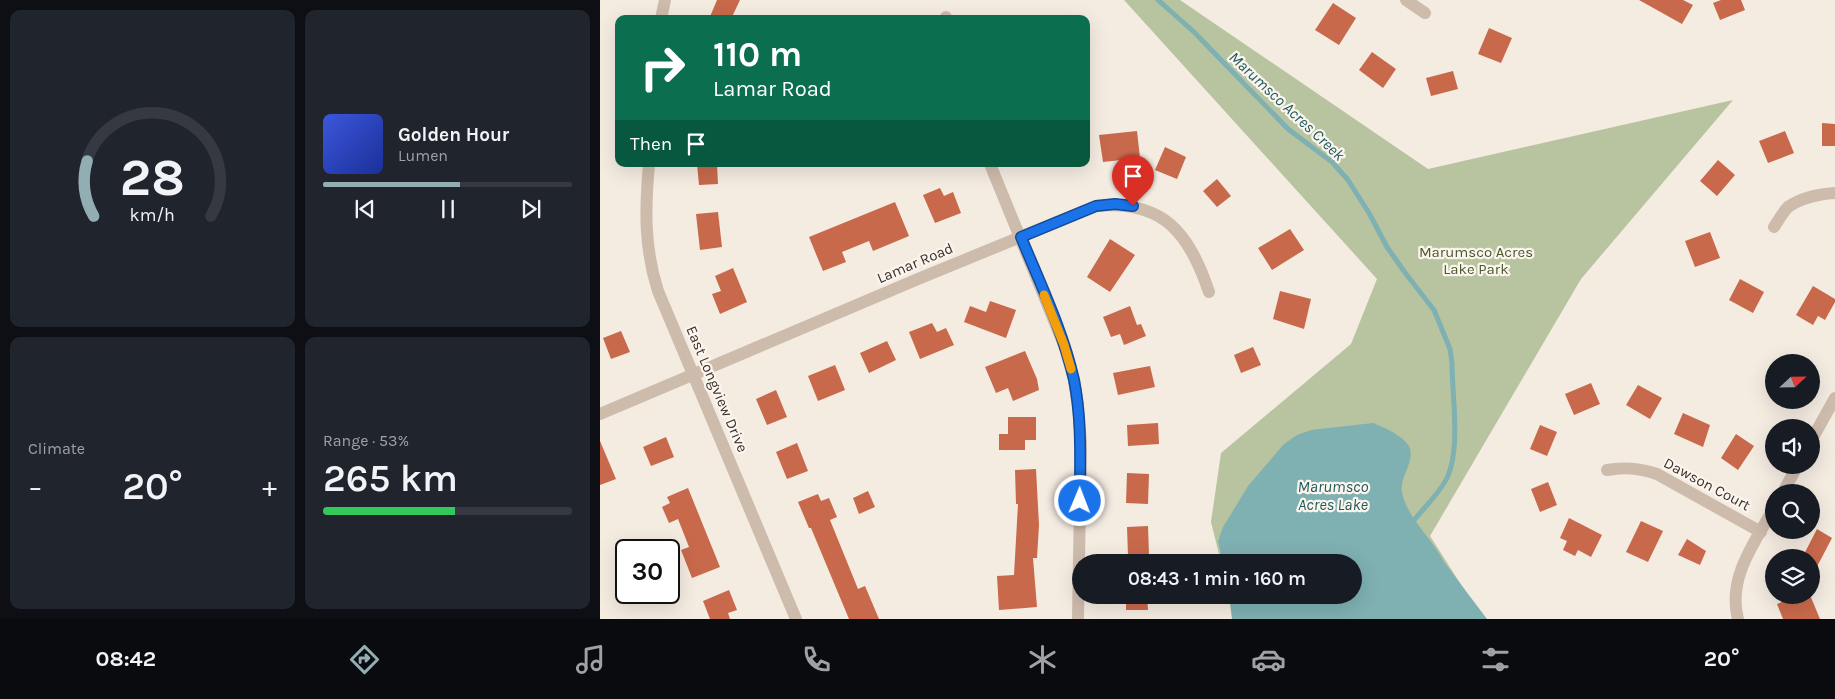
<!DOCTYPE html>
<meta charset="utf-8">
<style>
:root{--surface:#171b24;--page:#20242c;--text:#f1f3f6;--muted:#9ea1a6;--line:#363941;--accent:#92aeb2}
body{margin:0;font-family:Karla,sans-serif;background:var(--page);color:var(--text);height:100vh;display:flex;flex-direction:column;font-size:19px;white-space:nowrap}
*{box-sizing:border-box;margin:0}
p{font-size:16px;color:var(--muted)}
.icon{flex:none;width:28px;height:28px;fill:none;stroke:currentColor;stroke-width:2;stroke-linecap:round;stroke-linejoin:round}
.map{position:relative;flex:1;overflow:hidden}
.details{display:flex;flex-direction:column;gap:10px;padding:10px;background:#0d0f14;width:600px}
.details>*{flex:none}
.top-card{position:absolute;left:15px;top:15px;width:475px;height:152px;border-radius:10px;box-shadow:0 5px 20px #0002;background:#0b6e4f;color:#fff;overflow:hidden}
.needle{width:32px;rotate:68deg}
.buttons{position:absolute;left:1165px;top:354px;display:grid;gap:10px}
.buttons a{display:grid;place-items:center;width:55px;height:55px;border-radius:50%;background:var(--surface);box-shadow:0 5px 20px #0002;font-size:25px}
.speed{position:absolute;left:15px;top:539px;display:flex;gap:10px;font-size:25px;font-weight:700;text-align:center}
.speed>*{display:grid;place-content:center;width:65px;height:65px;border-radius:50%;background:var(--surface);box-shadow:0 5px 20px #0002;line-height:1}
.speed .limit{border:2px solid #111;border-radius:8px;background:#fff;color:#111}
.pin{position:absolute;display:grid;place-items:center;width:42px;height:42px;color:#fff;margin:-51px -21px;border-radius:50% 50% 50% 0;rotate:-45deg;box-shadow:0 0 5px #0007}
.pin .icon{rotate:45deg}
.me{position:absolute;width:55px;margin:-28px;rotate:1deg;stroke-linejoin:round;filter:drop-shadow(0 0 4px #0008)}
.turn{display:flex;align-items:center;gap:18px;height:105px;padding:0 15px;font-size:22px}
.turn .icon{width:65px;height:65px;stroke-width:2.5}
.turn b{display:block;font-size:35px;line-height:42px}
.then{display:flex;align-items:center;height:48px;padding:0 15px;background:#0003;gap:10px;font-size:19px}
.big{font-size:38px;font-weight:600;line-height:1.1}
.details .card{flex:1;display:flex;flex-direction:column;justify-content:center;gap:8px;min-width:0;padding:0 18px;border-radius:10px;background:var(--page)}
.details .dial{align-items:center;gap:0}
.dial svg{height:130px;overflow:visible;fill:none;stroke:var(--line);stroke-width:7;stroke-linecap:round;text-anchor:middle}
.dial text{fill:var(--text);stroke:none}
.song{display:flex;align-items:center;gap:15px}
.cover{width:60px;height:60px;border-radius:8px;background:linear-gradient(135deg,hsl(230 70% 55%),hsl(230 70% 35%))}
.played{height:5px;border-radius:2px;background:linear-gradient(90deg,var(--accent) 55%,var(--line) 55%)}
.keys{display:flex;justify-content:space-around;direction:ltr}
.heat{display:flex;justify-content:space-between;align-items:center;font-size:28px;direction:ltr}
.charge{height:8px;border-radius:4px;background:linear-gradient(90deg,#34c759 53%,var(--line) 0)}
.details .tiles{flex:1;display:grid;gap:10px;grid-template-columns:repeat(2,1fr)}
.trip{position:absolute;left:472px;top:554px;width:290px;height:50px;border-radius:25px;background:var(--surface);box-shadow:0 5px 20px #0002;font-weight:600;line-height:50px;text-align:center}
.menu{display:flex;height:80px;justify-content:space-around;align-items:center;background:#090b0e;color:var(--muted)}
.menu .icon{width:35px;height:35px}
.menu .selected{color:var(--accent)}
.menu b{font-size:22px;color:var(--text)}
main{display:flex;flex:1;min-height:0}
.map>svg:first-child{display:block}
</style>
<main>
<section class="details">
<div class="tiles">
<div class="card dial"><svg viewBox="0 0 100 80">
<path d="M14 69A42 42 0 1 1 86 69"/>
<path d="M14 69A42 42 0 0 1 10 35" stroke="#92aeb2"/>
<text x="50" y="56" font-size="32" font-weight="700">28</text>
<text x="50" y="72" font-size="11">km/h</text>
</svg></div>
<div class="card">
<div class="song"><i class="cover"></i><div><b>Golden Hour</b><p>Lumen</p></div></div>
<div class="played"></div>
<div class="keys"><svg class="icon" aria-label="previous" viewBox="0 0 24 24"><path d="M18 5L8 12l10 7zM5 5v14"/></svg><svg class="icon" aria-label="pause" viewBox="0 0 24 24"><path d="M8 5v14M16 5v14"/></svg><svg class="icon" aria-label="next" viewBox="0 0 24 24"><path d="M6 5l10 7-10 7zM19 5v14"/></svg></div>
</div>
<div class="card"><p>Climate</p>
<div class="heat"><a>−</a><b class="big">20°</b><a>+</a></div>
</div>
<div class="card"><p>Range · 53%</p><b class="big">265 km</b><div class="charge"></div></div>
</div>
</section>
<div class="map">
<svg width="1235" height="619" viewBox="0 0 1235 619">
<rect width="100%" height="100%" fill="#f4ebe1"/>
<!-- green -->
<path fill="#b8c4a0" d="M524 0H580L828 169 1133 100 981 279 830 536 883 619 754 595V562H621L611 522 621 453 751 344 777 279Z"/>
<!-- water -->
<path fill="#7fb0b2" d="M773 423C784 427 803 436 809 446 816 461 799 477 802 492 807 518 832 538 844 562L887 619H632L629 595H754V562H623L618 541 623 527 648 486 684 444 697 435 711 430Z"/>
<g fill="none" stroke-linecap="round" stroke-linejoin="round">
<!-- stream -->
<path stroke="#7fb0b2" stroke-width="5" d="M558 0 594 32 688 129 732 162 748 180 769 213 787 247 806 274 834 310 850 349 852 363C852 396 861 448 847 478 838 496 822 509 811 524"/>
</g>
<!-- building -->
<path fill="#c8694b" d="M117 0H140L131 19H109Z
M1039 0H1083L1093 5 1082 24Z
M1121 0H1141L1145 10 1120 20 1113 3Z
M733 3 756 18 739 45 715 30Z
M889 28 912 38 901 63 878 54Z
M772 52 796 69 783 88 759 70Z
M853 71 858 89 831 96 826 78Z
M1222 123 1235 124V146H1222Z
M537 131 540 158 503 162 499 135Z
M1185 131 1194 153 1168 163 1159 141Z
M565 147 586 157 577 179 555 170Z
M1118 160 1135 175 1117 196 1100 181Z
M97 164H117L118 184 99 185Z
M617 179 631 196 617 207 603 191Z
M340 188 344 196 353 192 361 213 335 223 323 195Z
M295 202 309 236 273 251 269 241 242 252 246 262 223 271 209 237Z
M118 212 122 247 100 250 96 214Z
M690 229 704 250 672 270 658 248Z
M1110 232 1120 258 1095 267 1085 241Z
M510 239 535 255 510 292 487 277Z
M133 268 147 302 120 314 112 294 121 291 115 276Z
M1140 279 1164 292 1153 313 1129 300Z
M1213 286 1235 299V302L1225 320 1218 316 1213 325 1196 315Z
M680 291 711 299 704 329 673 319Z
M390 301 416 310 406 338 364 322 370 306 386 312Z
M530 306 537 325 541 324 546 336 524 345 520 334 511 337 503 317Z
M332 323 337 332 346 328 354 345 320 359 309 332Z
M21 331 30 352 11 359 3 338Z
M287 341 296 360 269 373 260 353Z
M653 347 661 365 641 373 634 355Z
M425 351 437 379 439 390 413 401 408 388 396 393 385 367Z
M235 365 245 390 218 401 208 376Z
M550 366 555 387 518 395 513 373Z
M991 383 1000 404 974 415 965 394Z
M1038 385 1062 398 1050 419 1026 405Z
M176 390 187 417 167 425 156 399Z
M1083 413 1110 425 1103 447 1074 434Z
M408 417H436V440H425V450H399V434H408Z
M558 423 559 444 528 446 527 425Z
M940 425 957 432 947 456 930 449Z
M1136 434 1154 446 1138 470 1121 458Z
M66 437 74 457 51 466 43 447Z
M0 441 16 479 0 485Z
M197 443 208 471 187 479 176 452Z
M436 469 439 525 437 558H433L437 607 399 610 397 576 414 575 418 504H416L415 470Z
M527 473 549 474 548 504 526 503Z
M948 482 957 505 940 512 931 489Z
M88 488 120 567 92 578 81 550 89 547 78 519 69 523 62 507 70 503 67 497Z
M268 491 275 507 259 514 253 498Z
M218 494 221 501 229 498 237 517 230 520 258 589 265 586 279 619H249L211 528H209L198 502Z
M969 518 1002 535 991 557 978 550 975 556 963 550 967 541 960 538Z
M1041 521 1063 531 1048 562 1026 552Z
M548 526 549 555 528 556 527 527Z
M1217 529 1232 538 1211 578V558H1202Z
M1087 539 1106 551 1100 565 1078 555Z
M129 590 137 610 128 613 130 619H110L103 601Z
M526 595H547L548 610H526Z
M1199 595H1210L1220 619H1183L1177 604Z"/>
<g fill="none" stroke-linecap="round" stroke-linejoin="round">
<!-- minor -->
<path stroke="#cdbbac" stroke-width="12" d="M806 0 825 13
M61 19 65 0
M346 19V17
M49 164C45 209 44 247 58 291L196 619
M390 164 464 345 474 379 478 407 481 442 478 619
M1174 227C1178 221 1183 212 1188 207 1201 198 1220 194 1235 193
M0 414 318 279 496 206C564 200 589 233 609 292
M1211 441 1235 398
M1007 470C1025 467 1039 468 1057 474L1161 532
M1183 492 1198 465
M1138 619C1127 578 1155 542 1174 508"/>
</g>
<g fill="none" stroke-linecap="round" stroke-linejoin="round">
<!-- route casing -->
<g stroke="#114b97" stroke-width="12">
<path id="route" d="M480 501C480 460 482 420 474 380 463 331 440 283 421 237L496 206 515 204 533 206"/>
</g>
<!-- route -->
<use href="#route" stroke="#1a73e8" stroke-width="9"/>
<!-- slow -->
<path stroke="#f59e0b" stroke-width="9" d="M444 295 464 345 471 369"/>
</g>
<g text-anchor="middle" dominant-baseline="central" stroke-width="4.5" stroke-linejoin="round" paint-order="stroke">
<!-- park labels -->
<g font-size="15" fill="#4a5a2e" stroke="#fbf5ee">
<text x="876" y="252">Marumsco Acres<tspan x="876" dy="17">Lake Park</tspan></text>
</g>
<!-- street labels -->
<g font-size="15" fill="#3b302b" stroke="#fbf5ee">
<text transform="translate(315 263) rotate(-23)">Lamar Road</text>
<text transform="translate(117 389) rotate(67)">East Longview Drive</text>
<text transform="translate(1107 484) rotate(28)">Dawson Court</text>
</g>
<!-- water labels -->
<g font-size="16" font-style="italic" fill="#1f5a5e" stroke="#fbf5ee">
<text transform="translate(687 106) rotate(43)">Marumsco Acres Creek</text>
<text x="733" y="486">Marumsco<tspan x="733" dy="18">Acres Lake</tspan></text>
</g>
</g>
</svg>
<div class="buttons">
<a><svg class="needle" viewBox="-14 -14 28 28"><path d="M0-13l5 13h-10z" fill="#e53935"/><path d="M0 13l5-13h-10z" fill="#9ea1a6"/></svg></a>
<a><svg class="icon" aria-label="sound" viewBox="0 0 24 24"><path d="M4 9h4l5-4v14l-5-4H4zM17 9q2 3 0 6"/></svg></a>
<a><svg class="icon" aria-label="search" viewBox="0 0 24 24"><circle cx="10" cy="10" r="6"/><path d="M15 15l6 6"/></svg></a>
<a><svg class="icon" aria-label="layers" viewBox="0 0 24 24"><path d="M12 4l9 5-9 5-9-5zM3 14l9 5 9-5"/></svg></a>
</div>
<div class="speed"><div class="limit">30</div></div>
<div class="pin" style="left:533px;top:206px;background:#d93025"><svg class="icon" aria-label="arrive" viewBox="0 0 24 24"><path d="M6 21V4h12l-3 4 3 4H6"/></svg></div>
<svg class="me" style="left:480px;top:501px" viewBox="-20 -20 40 40"><circle r="17" fill="#1a73e8" stroke="#fff" stroke-width="3"/><path d="M0-11L8 9 0 5-8 9z" fill="#fff"/></svg>
<div class="trip">08:43 · 1 min · 160 m</div>
<div class="top-card">
<div class="turn"><svg class="icon" aria-label="right" viewBox="0 0 24 24"><path d="M7 20v-9h11M14 6l5 5-5 5"/></svg><div><b>110 m</b>Lamar Road</div></div>
<div class="then">Then<svg class="icon" aria-label="arrive" viewBox="0 0 24 24"><path d="M6 21V4h12l-3 4 3 4H6"/></svg></div>
</div>
</div>
</main>
<nav class="menu">
<b>08:42</b>
<svg class="icon selected" aria-label="directions" viewBox="0 0 24 24"><path d="M12 3l9 9-9 9-9-9zM9 14v-3h6M13 9l2 2-2 2"/></svg>
<svg class="icon" aria-label="music" viewBox="0 0 24 24"><path d="M9 18V5l10-2v13"/><circle cx="6" cy="18" r="3"/><circle cx="16" cy="16" r="3"/></svg>
<svg class="icon" aria-label="phone" viewBox="0 0 24 24"><path d="M5 4h4l2 5-3 2q2 4 5 5l2-3 5 2v4C11 20 4 13 5 4z"/></svg>
<svg class="icon" aria-label="climate" viewBox="0 0 24 24"><path d="M12 3v18M4 7l16 10M4 17L20 7"/></svg>
<svg class="icon" aria-label="car" viewBox="0 0 24 24"><path d="M5 17H2v-5l4-1 3-4h7l3 4 3 1v5h-3M9 17h6M6 11h13"/><circle cx="7" cy="17" r="2"/><circle cx="17" cy="17" r="2"/></svg>
<svg class="icon" aria-label="filters" viewBox="0 0 24 24"><path d="M4 7h16M4 17h16"/><circle cx="9" cy="7" r="2"/><circle cx="15" cy="17" r="2"/></svg>
<b>20°</b>
</nav>
